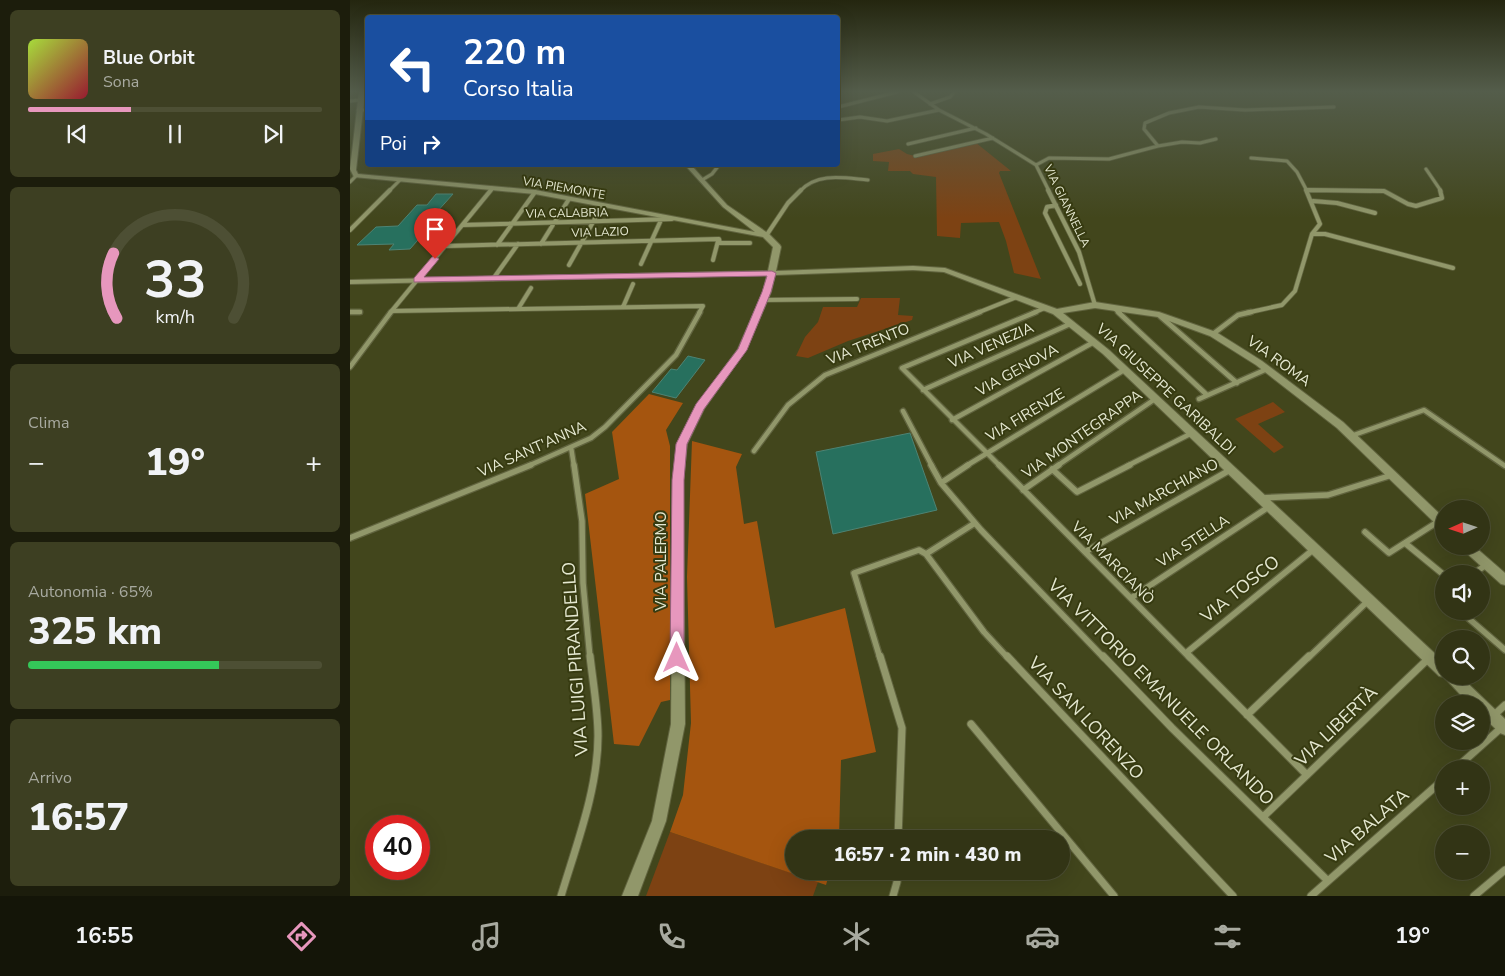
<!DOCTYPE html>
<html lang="it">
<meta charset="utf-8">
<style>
:root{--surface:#323415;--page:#3d3f22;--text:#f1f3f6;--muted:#a8aaa0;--line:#4d4f34;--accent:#e797bd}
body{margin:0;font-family:"Nunito Sans",sans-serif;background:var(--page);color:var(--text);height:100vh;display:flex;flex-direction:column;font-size:19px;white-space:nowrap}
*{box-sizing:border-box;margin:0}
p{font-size:16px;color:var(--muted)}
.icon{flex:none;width:28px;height:28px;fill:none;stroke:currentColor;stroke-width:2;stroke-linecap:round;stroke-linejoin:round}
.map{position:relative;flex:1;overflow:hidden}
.drawer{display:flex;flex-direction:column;gap:10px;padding:10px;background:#1c1d0c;width:350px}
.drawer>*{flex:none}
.banner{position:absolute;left:15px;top:15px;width:475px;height:152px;border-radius:5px;box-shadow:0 5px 20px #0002,0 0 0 1px var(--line);background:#1a4fa0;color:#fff;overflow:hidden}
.needle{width:32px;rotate:267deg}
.fabs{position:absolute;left:1085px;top:500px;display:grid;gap:10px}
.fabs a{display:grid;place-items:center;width:55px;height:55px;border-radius:50%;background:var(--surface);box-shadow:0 5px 20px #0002,0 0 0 1px var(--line);font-size:25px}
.speed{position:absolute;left:15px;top:815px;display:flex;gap:10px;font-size:25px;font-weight:700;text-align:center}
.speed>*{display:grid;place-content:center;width:65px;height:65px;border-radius:50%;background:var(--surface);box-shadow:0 5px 20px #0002,0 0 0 1px var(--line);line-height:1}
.speed .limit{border:8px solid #d22;background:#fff;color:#111}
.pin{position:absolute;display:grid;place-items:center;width:42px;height:42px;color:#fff;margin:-51px -21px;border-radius:50% 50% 50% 0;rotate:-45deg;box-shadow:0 0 5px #0007}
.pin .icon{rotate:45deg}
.me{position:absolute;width:55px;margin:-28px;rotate:0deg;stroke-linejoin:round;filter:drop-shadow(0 0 4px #0008)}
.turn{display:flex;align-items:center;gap:18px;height:105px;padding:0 15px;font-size:22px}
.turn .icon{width:65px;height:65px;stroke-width:2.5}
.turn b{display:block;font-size:35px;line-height:42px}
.then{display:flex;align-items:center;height:48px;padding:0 15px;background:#0003;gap:10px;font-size:19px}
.big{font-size:38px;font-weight:800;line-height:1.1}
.drawer .card{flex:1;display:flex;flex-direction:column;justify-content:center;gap:8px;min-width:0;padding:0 18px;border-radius:8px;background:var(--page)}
.drawer .dial{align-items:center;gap:0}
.dial svg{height:130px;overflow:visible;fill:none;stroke:var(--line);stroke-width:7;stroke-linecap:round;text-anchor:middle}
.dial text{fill:var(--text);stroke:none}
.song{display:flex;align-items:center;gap:15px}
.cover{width:60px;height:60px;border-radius:8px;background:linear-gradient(135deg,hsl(80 70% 55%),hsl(350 70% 35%))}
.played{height:5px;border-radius:2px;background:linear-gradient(90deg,var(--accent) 35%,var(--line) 35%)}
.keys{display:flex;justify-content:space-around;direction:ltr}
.heat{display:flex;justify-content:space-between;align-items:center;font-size:28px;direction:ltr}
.charge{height:8px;border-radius:4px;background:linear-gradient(90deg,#34c759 65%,var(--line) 0)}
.trip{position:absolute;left:435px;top:830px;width:285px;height:50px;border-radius:25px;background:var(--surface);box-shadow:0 5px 20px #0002,0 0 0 1px var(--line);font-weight:800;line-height:50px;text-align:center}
.dock{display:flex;height:80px;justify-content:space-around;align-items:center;background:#141508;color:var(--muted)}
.dock .icon{width:35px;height:35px}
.dock .active{color:var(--accent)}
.dock b{font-size:22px;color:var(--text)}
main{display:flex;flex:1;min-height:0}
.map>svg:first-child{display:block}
</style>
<main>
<section class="drawer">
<div class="card">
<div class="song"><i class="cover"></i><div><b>Blue Orbit</b><p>Sona</p></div></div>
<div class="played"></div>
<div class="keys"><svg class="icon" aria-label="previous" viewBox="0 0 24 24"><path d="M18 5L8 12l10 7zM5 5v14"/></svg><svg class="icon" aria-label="pause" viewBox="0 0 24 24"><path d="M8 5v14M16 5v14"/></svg><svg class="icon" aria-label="next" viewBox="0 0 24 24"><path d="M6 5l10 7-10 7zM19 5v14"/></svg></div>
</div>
<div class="card dial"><svg viewBox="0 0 100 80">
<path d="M14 69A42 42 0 1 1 86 69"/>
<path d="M14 69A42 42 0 0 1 12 29" stroke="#e797bd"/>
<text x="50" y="56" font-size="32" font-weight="700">33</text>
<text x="50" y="72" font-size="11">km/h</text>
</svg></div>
<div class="card"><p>Clima</p>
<div class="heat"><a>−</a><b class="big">19°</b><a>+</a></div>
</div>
<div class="card"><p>Autonomia · 65%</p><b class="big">325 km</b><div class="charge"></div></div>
<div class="card"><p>Arrivo</p><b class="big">16:57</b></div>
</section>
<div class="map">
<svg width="1155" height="896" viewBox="0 0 1155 896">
<rect width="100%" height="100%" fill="#42461c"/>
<!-- green -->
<path fill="#7d4213" d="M625 142 661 171H650L649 173 691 279 664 273 656 241 649 222 611 223 610 238 587 236 586 177 563 174 560 171H538L539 162 523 161V154L549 149 557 154 565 156Z
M511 298H550L548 315 563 316 562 320 498 341 458 358 446 356 455 337 468 322 473 307H507Z
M923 402 935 412 908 424 934 447 924 453 885 419Z
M320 832 468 882 463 896H296Z"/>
<!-- forest -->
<path fill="#a5550f" d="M299 394 333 403 316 430 320 446V700L311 702 289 746 264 744 235 494 269 479 262 432Z
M342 441 392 454 386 467 394 524 407 521 425 628 495 608 526 752 491 760 489 839H444V871H480L476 885 320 832 333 795 341 723 337 577Z"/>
<!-- building -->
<path fill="#27705e" stroke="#4d8374" d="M86 194H103L68 233H74L60 249 39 250 44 244 7 245 26 227 48 226 67 205H77Z
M338 356 355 360 326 398 302 392 321 369 327 370Z
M560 433 587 510 483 534 466 452Z"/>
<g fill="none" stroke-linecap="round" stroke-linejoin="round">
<!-- street-far4 casing -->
<g stroke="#61643f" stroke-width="4.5">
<path id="street-far4" d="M564 92 589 110 636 134 686 165 699 191
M0 101 10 100
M580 104 600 97 604 92
M488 107 547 92
M8 110H18
M488 120 510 117 537 121 589 110
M558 144 626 128
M808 146 794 129 795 123 819 113 849 107 895 110 984 107
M565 156 643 138
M901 158 937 161 947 172 957 191
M686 165 699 158 759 159 808 146 832 142 850 143 866 139
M1076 169 1091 191
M352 180 362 174 369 165
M0 182 6 176
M957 190 1021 191
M39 191 50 180
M140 191 142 188
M450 191C468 172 494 178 518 180"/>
</g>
<!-- street-far3 casing -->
<g stroke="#61643f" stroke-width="5.5">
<path id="street-far3" d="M698 190 729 252 745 305
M957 190 1034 191 1058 204 1066 206 1092 198 1090 190
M963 201 987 203 1025 213
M706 205 697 207 695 213 730 284
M113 225 322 219
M0 230 40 190
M962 234H975L1103 268
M416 236 438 203 451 190
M191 244 219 199
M147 245 185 192
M96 246 369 239 370 243H400
M363 260 368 241
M291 264 311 220
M219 265 252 206
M143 279 168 244
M413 300 507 299
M273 307 283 284
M764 308 770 313
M168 309 181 288
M42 311 353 306 349 313
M0 312H10
M40 313 141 190
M627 313 667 297
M683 313 695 308
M896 313 932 305 945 291 962 234 970 224 956 190"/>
</g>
<!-- street-far2 casing -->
<g stroke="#61643f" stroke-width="7">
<path id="street-far2" d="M0 312H10
M768 312 857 395
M810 316 887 383
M863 334 888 315 901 312
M0 367 41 312
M573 390 720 324
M849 399 917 369
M553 411 582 466
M602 420 744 342
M1001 436 1074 410 1155 466
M221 447 224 466
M404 451 438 405 475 375 630 312
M178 466 241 438 255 427 326 355 350 312
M616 466 774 370
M650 466 552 368 686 312
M707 466 805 399
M777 466 842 433"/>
</g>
<!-- street-far1 casing -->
<g stroke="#61643f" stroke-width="8">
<path id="street-far1" d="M224 465 232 521 233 583 240 658
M581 465 591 483 631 530 754 658
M649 465 840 658
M702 469 727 492 780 465
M591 483 618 465
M673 490 709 465
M911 498 978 495 1042 475
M1015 532 1039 553 1089 521
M0 538 181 465
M1055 543 1094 575
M735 552 880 470
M576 554 625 523
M1123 574 1136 565
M781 598 920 506
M1110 611 1155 650
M836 653 964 549
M530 658 504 573 569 550 576 554 634 632 658 658
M958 658 1019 600"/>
</g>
<!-- street casing -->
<g stroke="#61643f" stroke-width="9">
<path id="street" d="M530 656 552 728 548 839
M657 656 883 896
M753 656 822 728 978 881
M839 656 957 775
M897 715 959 656
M1143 716 1155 705
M621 724 764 896
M1105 769 1151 728
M913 817 1079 658
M211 896C226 846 248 789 248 736 248 710 243 683 240 656
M543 896 547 882V871
M961 896 1094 779
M1124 896 1155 870"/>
</g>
<!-- secondary casing -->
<g stroke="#61643f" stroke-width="2">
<path id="secondary" d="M9 92H15L6 170 8 174 185 190 405 232 373 207 335 165H341L377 205 419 234 430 245 431 247 426 271 563 266 595 268 707 309 745 302 809 312 866 332 912 361 993 422 1094 518V530L1090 528 987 428 906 365 860 336 808 317 745 308 713 313 759 350 1094 662V676H1110L1155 719V735L1150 733 1131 715V704H1119L1094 677 1089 676 753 354 703 314 594 272 563 270 425 275 421 292 396 350 354 409 337 444 333 481 335 724 316 821 288 896H272L302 821 321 724 323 481 327 444 347 405 388 349 413 292 417 275 0 284V280L418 271 423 247 413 237 185 194 4 177 0 169Z
M1110 546H1124L1155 573V585L1151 584 1112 549Z"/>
</g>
<!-- street-far4 -->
<use href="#street-far4" stroke="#91976a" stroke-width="3"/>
<!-- street-far3 -->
<use href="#street-far3" stroke="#91976a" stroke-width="4"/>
<!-- street-far2 -->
<use href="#street-far2" stroke="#91976a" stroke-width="4.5"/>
<!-- street-far1 -->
<use href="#street-far1" stroke="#91976a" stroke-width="5.5"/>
<!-- street -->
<use href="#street" stroke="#91976a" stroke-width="7"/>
<!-- secondary -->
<use href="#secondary" fill="#91976a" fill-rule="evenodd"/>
</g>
<!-- sky -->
<linearGradient id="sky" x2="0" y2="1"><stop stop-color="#24260f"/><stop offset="0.42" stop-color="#545d4b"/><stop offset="1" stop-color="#545d4b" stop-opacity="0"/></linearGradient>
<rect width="1155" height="218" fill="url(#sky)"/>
<!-- route -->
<path fill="#e797bd" stroke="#96627b" d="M85 256 89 259 74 277 422 271 426 273 421 292 397 350 354 409 337 444 334 480V658L332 663 327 665 322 663 320 658 322 480 326 444 346 404 388 349 412 292 417 276 64 282V278L82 257Z"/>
<g text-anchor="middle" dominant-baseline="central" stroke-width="4" stroke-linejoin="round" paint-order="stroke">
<!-- far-street labels -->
<g font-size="12" fill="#e5e8d1" stroke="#373b11">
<text transform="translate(214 188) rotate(10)">VIA PIEMONTE</text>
<text transform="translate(717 206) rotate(64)">VIA GIANNELLA</text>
<text transform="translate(217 213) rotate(-1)">VIA CALABRIA</text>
<text transform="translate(250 232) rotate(-2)">VIA LAZIO</text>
</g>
<!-- street labels -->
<g font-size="15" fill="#e5e8d1" stroke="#373b11">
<text transform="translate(518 344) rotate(-22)">VIA TRENTO</text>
<text transform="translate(641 345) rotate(-24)">VIA VENEZIA</text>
<text transform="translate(929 361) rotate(36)">VIA ROMA</text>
<text transform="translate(667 370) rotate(-29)">VIA GENOVA</text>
<text transform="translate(816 389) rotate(43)">VIA GIUSEPPE GARIBALDI</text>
<text transform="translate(675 415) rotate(-31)">VIA FIRENZE</text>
<text transform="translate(732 434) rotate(-35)">VIA MONTEGRAPPA</text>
<text transform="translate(182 449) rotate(-24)">VIA SANT'ANNA</text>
<text transform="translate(814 492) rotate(-29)">VIA MARCHIANO</text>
<text transform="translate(843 541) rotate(-33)">VIA STELLA</text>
<text transform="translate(311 561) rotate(-90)">VIA PALERMO</text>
<text transform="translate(763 563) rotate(45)">VIA MARCIANÒ</text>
</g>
<!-- near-street labels -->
<g font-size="18" fill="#e5e8d1" stroke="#373b11">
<text transform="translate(890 589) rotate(-39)">VIA TOSCO</text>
<text transform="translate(225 659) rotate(-94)">VIA LUIGI PIRANDELLO</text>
<text transform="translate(811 692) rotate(45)">VIA VITTORIO EMANUELE ORLANDO</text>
<text transform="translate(736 718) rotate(47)">VIA SAN LORENZO</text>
<text transform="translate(986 726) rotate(-44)">VIA LIBERTÀ</text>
<text transform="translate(1017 826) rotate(-41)">VIA BALATA</text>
</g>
</g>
</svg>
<div class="fabs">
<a><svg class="needle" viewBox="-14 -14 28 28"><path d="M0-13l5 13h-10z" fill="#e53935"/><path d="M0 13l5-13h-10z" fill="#a8aaa0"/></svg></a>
<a><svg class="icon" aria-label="sound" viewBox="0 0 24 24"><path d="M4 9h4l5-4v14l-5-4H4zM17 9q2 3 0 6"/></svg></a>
<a><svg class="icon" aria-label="search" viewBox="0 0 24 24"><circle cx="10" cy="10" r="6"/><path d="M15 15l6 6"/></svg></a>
<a><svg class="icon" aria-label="layers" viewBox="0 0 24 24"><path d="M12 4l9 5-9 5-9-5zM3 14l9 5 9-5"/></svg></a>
<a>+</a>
<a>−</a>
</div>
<div class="speed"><div class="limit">40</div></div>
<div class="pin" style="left:85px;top:259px;background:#d93025"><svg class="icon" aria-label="arrive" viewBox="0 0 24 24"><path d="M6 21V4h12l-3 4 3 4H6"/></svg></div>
<svg class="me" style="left:327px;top:658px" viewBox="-20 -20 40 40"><path d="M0-17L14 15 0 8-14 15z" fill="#e797bd" stroke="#fff" stroke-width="4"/></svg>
<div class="trip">16:57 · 2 min · 430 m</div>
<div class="banner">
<div class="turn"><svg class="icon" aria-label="left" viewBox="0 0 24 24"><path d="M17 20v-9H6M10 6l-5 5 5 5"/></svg><div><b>220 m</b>Corso Italia</div></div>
<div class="then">Poi<svg class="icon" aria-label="right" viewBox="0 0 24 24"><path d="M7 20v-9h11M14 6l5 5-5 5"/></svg></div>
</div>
</div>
</main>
<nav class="dock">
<b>16:55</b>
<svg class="icon active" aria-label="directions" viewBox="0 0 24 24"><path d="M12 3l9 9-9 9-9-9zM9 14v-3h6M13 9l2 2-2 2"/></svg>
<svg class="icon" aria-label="music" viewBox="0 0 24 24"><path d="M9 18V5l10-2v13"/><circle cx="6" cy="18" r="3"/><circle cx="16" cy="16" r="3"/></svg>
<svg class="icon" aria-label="phone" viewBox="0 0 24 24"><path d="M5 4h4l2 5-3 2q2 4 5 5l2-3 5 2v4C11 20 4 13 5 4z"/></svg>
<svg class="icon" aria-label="climate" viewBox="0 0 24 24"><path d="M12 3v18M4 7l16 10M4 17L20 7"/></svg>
<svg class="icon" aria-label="car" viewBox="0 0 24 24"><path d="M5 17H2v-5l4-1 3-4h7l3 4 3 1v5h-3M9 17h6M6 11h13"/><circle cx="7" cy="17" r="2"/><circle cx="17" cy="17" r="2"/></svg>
<svg class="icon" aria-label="filters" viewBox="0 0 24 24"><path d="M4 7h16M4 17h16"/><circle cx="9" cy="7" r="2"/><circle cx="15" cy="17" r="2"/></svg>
<b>19°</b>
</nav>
